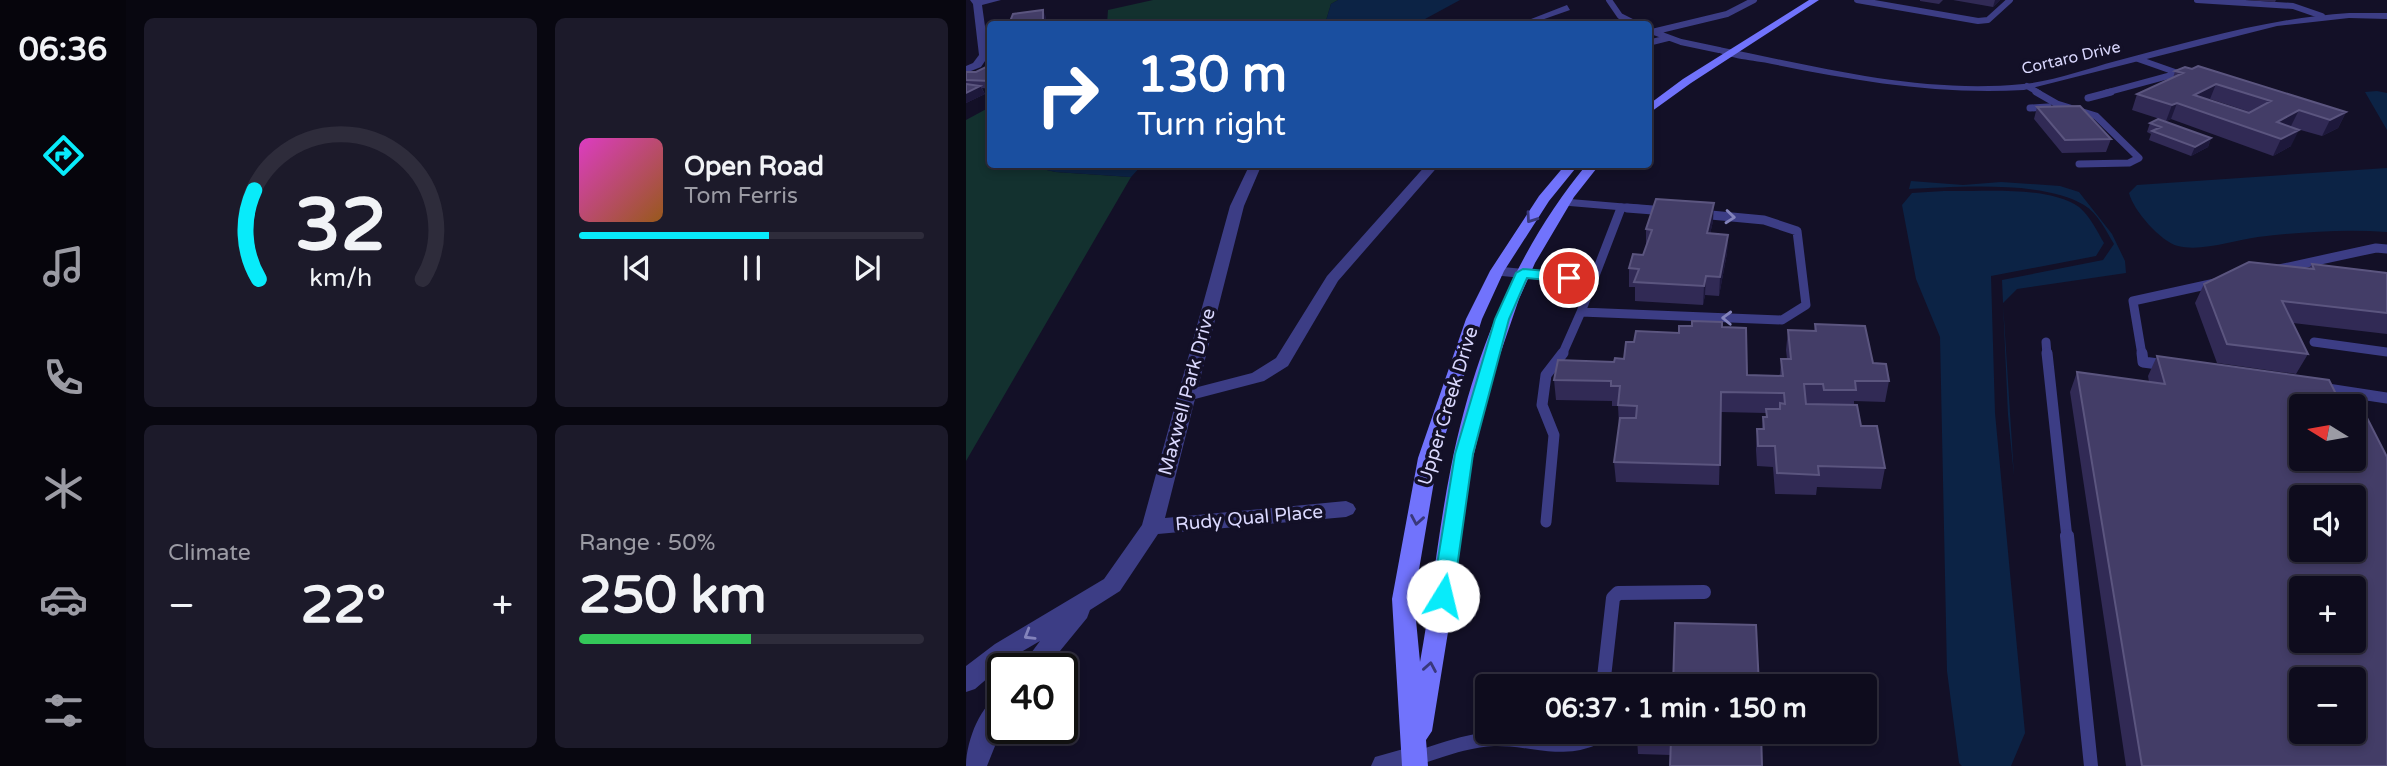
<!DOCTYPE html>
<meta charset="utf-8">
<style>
:root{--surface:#0e0c1d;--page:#1c1a2a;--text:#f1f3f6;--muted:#9b9ba4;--line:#2e2c3b;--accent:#08ebfa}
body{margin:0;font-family:"Varela Round",sans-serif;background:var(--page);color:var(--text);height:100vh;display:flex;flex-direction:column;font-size:26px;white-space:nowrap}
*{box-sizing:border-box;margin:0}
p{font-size:23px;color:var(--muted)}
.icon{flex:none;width:38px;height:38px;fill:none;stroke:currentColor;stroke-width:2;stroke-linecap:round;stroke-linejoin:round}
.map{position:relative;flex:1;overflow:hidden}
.side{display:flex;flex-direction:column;gap:18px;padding:18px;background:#080710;width:840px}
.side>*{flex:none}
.guide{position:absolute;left:21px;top:21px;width:665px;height:147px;border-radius:7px;box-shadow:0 4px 10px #0003,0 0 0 2px var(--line);background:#1a4fa0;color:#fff;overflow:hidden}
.needle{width:46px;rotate:281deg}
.buttons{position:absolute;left:1323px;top:394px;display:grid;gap:14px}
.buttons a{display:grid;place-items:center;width:77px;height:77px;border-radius:7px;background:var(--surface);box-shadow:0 4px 10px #0003,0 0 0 2px var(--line);font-size:35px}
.speed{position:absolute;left:21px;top:653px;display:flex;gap:14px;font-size:35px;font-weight:700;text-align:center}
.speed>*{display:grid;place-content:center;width:91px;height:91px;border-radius:50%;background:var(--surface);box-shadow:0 4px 10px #0003,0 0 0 2px var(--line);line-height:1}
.speed .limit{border:4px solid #111;border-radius:10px;background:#fff;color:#111}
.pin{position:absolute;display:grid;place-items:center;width:60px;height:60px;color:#fff;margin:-30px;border:4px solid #fff;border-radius:50%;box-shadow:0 2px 7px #0007}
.me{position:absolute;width:77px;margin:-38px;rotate:9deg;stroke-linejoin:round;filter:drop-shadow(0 0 5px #0008)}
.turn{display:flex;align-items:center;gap:24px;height:147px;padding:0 35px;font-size:32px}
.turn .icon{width:91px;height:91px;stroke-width:2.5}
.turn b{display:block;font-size:49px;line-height:60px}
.big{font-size:52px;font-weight:700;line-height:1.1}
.side .tile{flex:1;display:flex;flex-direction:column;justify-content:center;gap:10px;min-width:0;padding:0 24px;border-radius:10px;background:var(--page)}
.side .dial{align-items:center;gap:0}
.dial svg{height:182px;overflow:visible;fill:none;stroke:var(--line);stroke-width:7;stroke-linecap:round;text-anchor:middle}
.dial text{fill:var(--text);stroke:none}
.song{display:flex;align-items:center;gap:21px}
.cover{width:84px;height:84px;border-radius:10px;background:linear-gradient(135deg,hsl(310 70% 55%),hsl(30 70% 35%))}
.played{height:7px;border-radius:4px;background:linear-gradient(90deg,var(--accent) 55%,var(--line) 55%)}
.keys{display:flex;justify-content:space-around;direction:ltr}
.heat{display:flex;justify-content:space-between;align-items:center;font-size:38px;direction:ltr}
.charge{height:10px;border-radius:5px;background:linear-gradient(90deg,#34c759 50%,var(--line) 0)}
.side .tiles{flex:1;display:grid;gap:18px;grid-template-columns:repeat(2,1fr)}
.trip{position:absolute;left:509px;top:674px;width:402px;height:70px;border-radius:7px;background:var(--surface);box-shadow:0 4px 10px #0003,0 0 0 2px var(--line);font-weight:700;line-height:70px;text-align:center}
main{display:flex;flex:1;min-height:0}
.tabs{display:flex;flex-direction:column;width:126px;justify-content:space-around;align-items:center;background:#06050c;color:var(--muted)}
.tabs .icon{width:49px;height:49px}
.tabs .active{color:var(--accent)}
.tabs b{font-size:32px;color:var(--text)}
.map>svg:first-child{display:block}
</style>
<main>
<nav class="tabs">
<b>06:36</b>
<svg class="icon active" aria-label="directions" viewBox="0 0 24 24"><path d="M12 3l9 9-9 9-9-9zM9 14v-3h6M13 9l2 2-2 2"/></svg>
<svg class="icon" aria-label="music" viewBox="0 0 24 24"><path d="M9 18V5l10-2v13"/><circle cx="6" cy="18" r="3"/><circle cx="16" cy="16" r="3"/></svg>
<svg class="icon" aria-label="phone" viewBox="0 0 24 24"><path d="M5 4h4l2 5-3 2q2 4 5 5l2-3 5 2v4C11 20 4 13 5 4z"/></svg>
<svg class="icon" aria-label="climate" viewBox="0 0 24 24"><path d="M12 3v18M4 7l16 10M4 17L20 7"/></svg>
<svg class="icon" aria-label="car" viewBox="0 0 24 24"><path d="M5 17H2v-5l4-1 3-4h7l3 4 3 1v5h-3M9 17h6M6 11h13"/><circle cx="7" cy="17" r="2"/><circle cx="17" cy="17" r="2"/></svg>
<svg class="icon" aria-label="filters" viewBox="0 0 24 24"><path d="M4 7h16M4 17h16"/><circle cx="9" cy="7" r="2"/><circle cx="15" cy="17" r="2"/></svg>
</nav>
<section class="side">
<div class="tiles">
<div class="tile dial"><svg viewBox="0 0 100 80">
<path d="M14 69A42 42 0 1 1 86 69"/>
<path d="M14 69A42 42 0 0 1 12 30" stroke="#08ebfa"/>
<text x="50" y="56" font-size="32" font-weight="700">32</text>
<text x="50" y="72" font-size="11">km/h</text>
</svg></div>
<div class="tile">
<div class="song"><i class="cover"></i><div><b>Open Road</b><p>Tom Ferris</p></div></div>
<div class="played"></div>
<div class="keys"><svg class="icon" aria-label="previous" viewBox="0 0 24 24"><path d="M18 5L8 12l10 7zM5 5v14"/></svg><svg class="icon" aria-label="pause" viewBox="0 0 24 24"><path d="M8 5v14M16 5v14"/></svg><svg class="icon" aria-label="next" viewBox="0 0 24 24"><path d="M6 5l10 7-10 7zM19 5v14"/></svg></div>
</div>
<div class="tile"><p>Climate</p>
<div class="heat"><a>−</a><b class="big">22°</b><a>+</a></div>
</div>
<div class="tile"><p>Range · 50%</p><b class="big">250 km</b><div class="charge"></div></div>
</div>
</section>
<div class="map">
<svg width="1421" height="766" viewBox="0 0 1421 766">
<rect width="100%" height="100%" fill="#131027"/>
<!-- green -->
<path fill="#13312f" d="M187 0H372L365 4 359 24H141L142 10Z
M24 107V164L58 165 90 172 165 177 0 461V120Z"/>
<!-- water -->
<path fill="#0c2345" d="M372 0H494L459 19 432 24H359L365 4Z
M1411 91 1421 93V130L1399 92Z
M58 165H176L165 177 90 172Z
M1421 168V232C1379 229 1334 232 1292 237 1268 240 1236 252 1212 246 1195 242 1167 210 1163 193L1171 185Z
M945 181 997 185 1035 182 1094 186 1113 192 1146 234 1159 261 1160 273 1051 289 1037 303 1048 476 1042 415 1036 280 1137 260 1148 244C1140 231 1132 213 1118 205 1078 180 990 187 943 189Z
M978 191C1015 192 1082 185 1113 207 1124 216 1131 231 1138 243L1130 256 1025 276 1029 413 1059 733 1045 766H996L993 763 981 671 974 337 950 279 936 205 946 193Z"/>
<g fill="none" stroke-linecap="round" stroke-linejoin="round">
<!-- lane-far4 -->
<path stroke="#3c3d85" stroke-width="6" d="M643 0 654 16 670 24
M891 0 1012 21 1022 20 1044 0
M1231 0 1327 6 1356 16
M685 31 715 42 753 50
M686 32 761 14 788 0
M682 43 702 38
M1172 59 1209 72 1223 73
M1061 86 1073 93
M1139 93 1213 73"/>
<!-- lane-far3 -->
<path stroke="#3c3d85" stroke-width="7" d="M1070 92 1091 104 1130 116 1173 158 1163 163 1113 164
M1122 98 1145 92
M1064 108 1082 107
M598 202 681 209"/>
<!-- lane-far2 -->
<path stroke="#3c3d85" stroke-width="9" d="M655 208 615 312 816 320 840 305 831 231 798 220 734 214
M661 208 700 211
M1313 269 1410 248 1421 249
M531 271 626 280
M1080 342 1081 355
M1348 342 1421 352
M596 355 615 312
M1176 355 1167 301 1249 283"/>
<!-- lane-far1 -->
<path stroke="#3c3d85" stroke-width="11" d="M1081 353 1101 538
M1176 353 1177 362 1200 365
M1355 388 1421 398
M580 522 588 435 576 405 580 375 597 353"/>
<!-- lane -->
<path stroke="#3c3d85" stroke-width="14" d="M1101 536 1125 766
M637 686 647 598 652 593 738 592
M448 759C474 751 501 740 528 739 567 738 593 754 631 737V732"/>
<!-- street -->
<path fill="#3c3d85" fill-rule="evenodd" d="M4 0H35L16 5 23 55 15 67 0 73V66L7 63 13 55 7 4Z
M601 5 604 10 564 24H552Z
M1383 13H1421V19L1383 18 1311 26 1058 90C972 95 890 81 806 64 788 60 762 59 748 50L753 47C853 67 955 94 1057 84 1089 81 1120 69 1150 61 1228 41 1303 18 1383 13Z
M284 164H296L278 206 232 387 286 373 310 358 361 276 461 164H474L372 281 322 366 298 381 229 399 199 518 380 501 387 504 390 509 387 514 380 517 192 534 154 591 124 610 121 618 80 668H54L74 641 45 658 9 689 0 692V666L29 644 138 579 176 525 264 206Z
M37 694V726L21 766H0C0 743 14 702 37 694Z
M448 746 457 750 461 759 458 766H405L409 757Z"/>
<!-- secondary -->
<path fill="#7173fc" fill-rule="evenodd" d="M843 0H853L725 83 682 114V105L717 79Z
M600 164H613L583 201 538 271 516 319 472 458 448 599 454 662C466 597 472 532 485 467 507 357 549 251 621 164H634L608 197 569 263 553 299 527 375 504 470 488 595 466 731 460 740 462 766H436L426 599 452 458 500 319 524 271 573 196Z"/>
</g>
<!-- wall -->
<path fill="#312a55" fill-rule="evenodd" d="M954 0H977L973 4 954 1Z
M987 0H1034L1027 7Z
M1279 0H1310L1309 2Z
M24 65V89L16 88 19 94 0 103V72H10Z
M1209 71 1380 112 1372 128 1356 136 1324 127 1325 146 1307 156 1205 119 1200 121 1166 110 1171 94 1207 78ZM1244 99 1284 112 1244 100Z
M1071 107 1145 139 1140 152 1096 153 1068 119Z
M1184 123 1245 138 1242 147 1225 156 1183 140 1185 134 1181 132Z
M747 221 744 234 762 235 761 253 753 296 739 295 737 305 669 301V287H663V268L677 255 680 246V229Z
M1346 264 1421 273V334L1327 323 1342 354 1330 374 1251 363 1229 303 1238 284 1343 269Z
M849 324 907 363 923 381 919 402 888 401V405L895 426 919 468 915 489 851 487 850 495 809 494 807 467 791 466 790 450 791 429H796L797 417H800V413L755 412 753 485 650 482 648 462 653 425 652 406H646V401L590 400 588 380 658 359 668 342 713 333 756 327 781 375 814 376 815 359H821L820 350 822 330 848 331Z
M1191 356 1421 766H1160L1104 392 1111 372 1183 382 1182 376Z
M795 732 704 755 672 754 671 738Z"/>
<!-- shaded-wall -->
<path fill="#1d183b" d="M1029 0H1034L1027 7Z
M77 10 80 17V24H54Z
M1250 84 1244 99 1226 108 1228 95Z
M14 86 19 94 0 103V93Z
M1211 103 1205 119 1200 121 1206 105Z
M1333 110 1325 126 1307 136 1311 122Z
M1380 112 1372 128 1356 136 1364 120Z
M1333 130 1325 146 1307 156 1315 139Z
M1245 138 1242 147 1225 156 1229 147Z
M748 203 747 221 740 252 741 233Z
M762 235 761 253 753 296 754 277Z
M740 276 739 295 737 305 738 286Z"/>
<!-- building -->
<path fill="#433d67" stroke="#5b557f" stroke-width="2" fill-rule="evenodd" d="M77 10V21L54 24H43L47 14Z
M24 65V81L0 80V72H10Z
M1232 66 1380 112 1364 120 1333 110 1311 122 1333 130 1315 139 1211 103 1206 105 1171 94 1217 73 1209 71 1219 67 1226 69ZM1250 84 1305 101 1283 113 1228 95Z
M0 84 14 86 0 93Z
M1114 106 1145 139 1099 140 1071 107Z
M1192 119 1245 138 1229 147 1186 131 1195 127 1184 123Z
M690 199 748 203 741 233 762 235 754 277 740 276 738 286 668 282 673 269 663 268 667 254 677 255 686 230 680 229Z
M1283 262 1348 269 1346 264 1421 273V313L1316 301 1342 354 1261 344 1238 284Z
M726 321 756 322V327L780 328 781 375 817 376 815 359H825L822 330 850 331 849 324 899 326 907 363 920 364 923 381H889L890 390H858L857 384H838L840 404 891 405 895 426H911L919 468 852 466 853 475 811 473 809 446H792L791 429H798L797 417H801L800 409H814V403L819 404 818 393 755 392 754 465 648 462 654 418H670L671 406 652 405 654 386H645V381L588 380 592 360 648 362 649 358 658 359 660 342H668L670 331 713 333V326H726Z
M1191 356 1363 380 1376 406H1335V458H1388V409L1397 410 1421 457V766H1176L1111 372 1199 384ZM1335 497H1388V550H1335ZM1335 588H1388V640H1335ZM1335 679H1388V732H1335Z
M709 623 790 625 793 686H707Z
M672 732H795L796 766H704L705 740 671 738Z"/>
<!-- one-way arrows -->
<defs><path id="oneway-chevron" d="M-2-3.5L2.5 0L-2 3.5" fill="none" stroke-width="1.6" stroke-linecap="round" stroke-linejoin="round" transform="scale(1.75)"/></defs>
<g stroke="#8383bb">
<use href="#oneway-chevron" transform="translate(764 217) rotate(5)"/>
<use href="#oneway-chevron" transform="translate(761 318) rotate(-178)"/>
<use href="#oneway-chevron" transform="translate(63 635) rotate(149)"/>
</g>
<g stroke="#39387c">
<use href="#oneway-chevron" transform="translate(565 218) rotate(125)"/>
<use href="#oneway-chevron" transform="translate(451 520) rotate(100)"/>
<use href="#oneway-chevron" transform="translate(464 667) rotate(-80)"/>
</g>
<!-- route -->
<path fill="#08ebfa" stroke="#0599a2" stroke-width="2" d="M557 269 603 273 610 278 603 282 561 278 543 319 507 454 487 596 484 602 477 605 469 602 466 596 489 454 529 319 550 273Z"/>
<g text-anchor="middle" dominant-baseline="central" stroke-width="7" stroke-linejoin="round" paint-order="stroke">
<!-- far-street labels -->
<g font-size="16" fill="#dad8fe" stroke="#131027">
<text transform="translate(1105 58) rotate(-13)">Cortaro Drive</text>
</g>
<!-- street labels -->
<g font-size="19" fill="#dad8fe" stroke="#131027">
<text transform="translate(221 392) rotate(-75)">Maxwell Park Drive</text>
<text transform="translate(482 406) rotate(-73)">Upper Creek Drive</text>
<text transform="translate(283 518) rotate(-5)">Rudy Qual Place</text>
</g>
</g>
</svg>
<div class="buttons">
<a><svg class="needle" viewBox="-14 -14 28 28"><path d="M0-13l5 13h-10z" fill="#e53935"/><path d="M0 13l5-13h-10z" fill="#9b9ba4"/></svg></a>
<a><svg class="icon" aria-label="sound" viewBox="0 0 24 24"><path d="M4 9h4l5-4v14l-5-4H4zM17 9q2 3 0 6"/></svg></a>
<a>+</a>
<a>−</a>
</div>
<div class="speed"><div class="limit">40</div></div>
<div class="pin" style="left:603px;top:278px;background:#d93025"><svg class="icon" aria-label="arrive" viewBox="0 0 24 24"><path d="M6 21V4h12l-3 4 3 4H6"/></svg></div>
<svg class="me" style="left:477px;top:596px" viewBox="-20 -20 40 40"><circle r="19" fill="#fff"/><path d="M0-13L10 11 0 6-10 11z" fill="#08ebfa"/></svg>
<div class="trip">06:37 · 1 min · 150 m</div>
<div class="guide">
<div class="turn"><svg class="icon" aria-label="right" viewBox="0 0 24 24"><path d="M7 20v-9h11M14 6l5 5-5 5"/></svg><div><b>130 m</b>Turn right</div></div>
</div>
</div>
</main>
